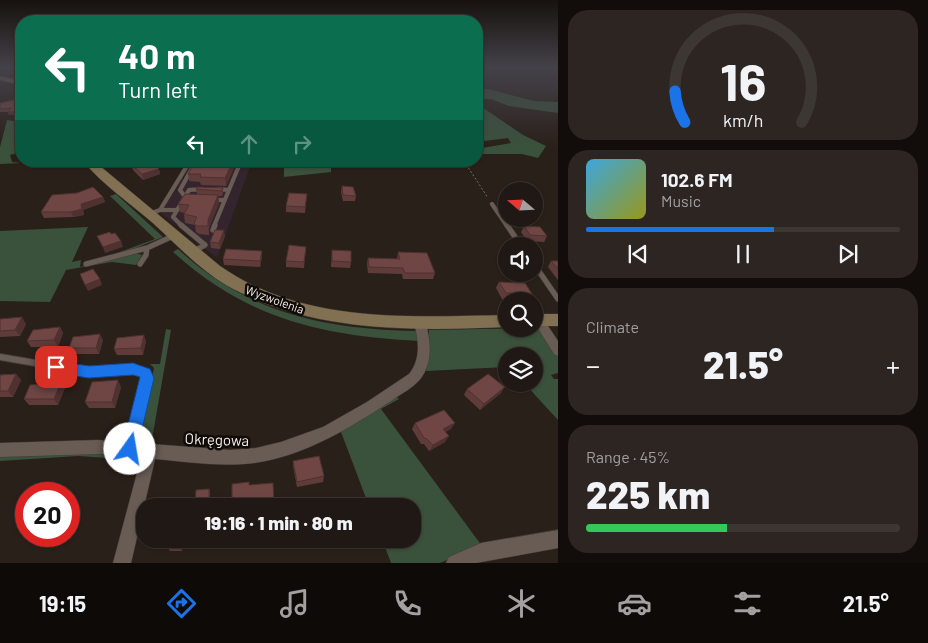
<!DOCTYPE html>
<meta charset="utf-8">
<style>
:root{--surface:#201814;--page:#2d2522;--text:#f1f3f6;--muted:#a2a0a0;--line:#3d3734;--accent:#1a73e8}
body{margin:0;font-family:Barlow,sans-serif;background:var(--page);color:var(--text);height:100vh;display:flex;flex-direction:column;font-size:19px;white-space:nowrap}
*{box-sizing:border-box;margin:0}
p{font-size:16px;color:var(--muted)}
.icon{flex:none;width:28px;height:28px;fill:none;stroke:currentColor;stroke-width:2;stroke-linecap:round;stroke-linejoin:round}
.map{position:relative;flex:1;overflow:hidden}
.side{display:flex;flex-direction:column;gap:10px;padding:10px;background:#120d0b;width:370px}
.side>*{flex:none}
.banner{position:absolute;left:15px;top:15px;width:468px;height:152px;border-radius:20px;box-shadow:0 1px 4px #0004,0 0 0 1px var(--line);background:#0b6e4f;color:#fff;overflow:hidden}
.needle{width:32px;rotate:289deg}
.buttons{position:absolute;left:498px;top:182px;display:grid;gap:10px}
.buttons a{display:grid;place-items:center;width:45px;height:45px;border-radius:50%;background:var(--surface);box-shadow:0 1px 4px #0004,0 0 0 1px var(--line);font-size:25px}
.speed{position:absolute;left:15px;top:482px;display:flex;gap:10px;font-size:25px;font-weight:700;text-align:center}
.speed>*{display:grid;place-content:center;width:65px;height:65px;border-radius:50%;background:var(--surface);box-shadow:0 1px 4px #0004,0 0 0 1px var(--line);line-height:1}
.speed .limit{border:8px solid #d22;background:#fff;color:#111}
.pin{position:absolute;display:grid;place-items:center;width:42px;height:42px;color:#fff;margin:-21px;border-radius:10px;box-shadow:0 2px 8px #0006}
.me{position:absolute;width:55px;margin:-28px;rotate:13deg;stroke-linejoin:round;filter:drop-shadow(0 0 4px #0008)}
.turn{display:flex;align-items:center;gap:18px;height:105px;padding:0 20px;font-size:22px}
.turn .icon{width:65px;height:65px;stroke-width:2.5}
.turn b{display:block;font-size:35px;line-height:42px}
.lanes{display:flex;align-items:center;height:48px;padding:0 20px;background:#0003;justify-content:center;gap:25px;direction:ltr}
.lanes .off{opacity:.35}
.big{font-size:38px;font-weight:800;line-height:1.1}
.side .widget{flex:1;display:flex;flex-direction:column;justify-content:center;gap:8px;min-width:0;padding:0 18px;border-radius:20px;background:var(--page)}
.side .dial{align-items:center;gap:0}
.dial svg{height:130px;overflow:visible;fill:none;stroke:var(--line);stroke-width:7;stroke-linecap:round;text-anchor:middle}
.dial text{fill:var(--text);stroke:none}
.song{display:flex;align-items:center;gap:15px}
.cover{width:60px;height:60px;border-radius:8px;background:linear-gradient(135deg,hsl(200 70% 55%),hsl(60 70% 35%))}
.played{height:5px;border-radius:2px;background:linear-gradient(90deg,var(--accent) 60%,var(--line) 60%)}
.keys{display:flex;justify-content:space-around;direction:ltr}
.heat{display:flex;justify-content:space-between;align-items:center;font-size:28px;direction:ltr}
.charge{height:8px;border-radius:4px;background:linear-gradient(90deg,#34c759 45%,var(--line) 0)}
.trip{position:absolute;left:136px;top:498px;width:285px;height:50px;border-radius:20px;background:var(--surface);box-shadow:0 1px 4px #0004,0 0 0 1px var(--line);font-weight:800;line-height:50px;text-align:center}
.tab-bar{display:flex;height:80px;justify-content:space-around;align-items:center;background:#0d0a08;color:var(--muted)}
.tab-bar .icon{width:35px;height:35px}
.tab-bar .on{color:var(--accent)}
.tab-bar b{font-size:22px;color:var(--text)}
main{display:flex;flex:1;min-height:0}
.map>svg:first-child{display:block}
</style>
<main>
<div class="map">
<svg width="558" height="563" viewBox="0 0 558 563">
<rect width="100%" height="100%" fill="#2a201a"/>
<!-- industrial -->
<path fill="#34242e" d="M193 161H252L217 258 161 213Z"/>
<!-- green -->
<path fill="#3a513c" d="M488 89 534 101 558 102V113L509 106 491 99H476V90Z
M476 103 523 135 546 146 538 158 522 154H478L476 149 511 143 508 138 476 142V118H478L476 115Z
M7 120 21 122V152L10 155 12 162 21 163 0 164V147Z
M284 161H331V172L284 177Z
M116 194 163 237 116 256H109L155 239 110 196Z
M88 227 72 262 81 260 80 267 136 253 142 255 136 265 112 262 66 270 50 302 0 301V231Z
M178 249C247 313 324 329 416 331L419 341C322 336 247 319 173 252Z
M539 328 558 356V373L551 375 554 379H558V420L525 384H534V356H506V367L426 371 429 355V330Z
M166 329 171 330 151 445H143L139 439 154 368 150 364H160Z
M396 396 399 399 381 409 482 546 440 563H391L382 539H412V506H369L341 432Z
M71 453 122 455 123 459 78 456 0 461V456Z"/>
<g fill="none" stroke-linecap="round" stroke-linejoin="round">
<!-- lane-far4 casing -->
<g stroke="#453c37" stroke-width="3">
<path id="lane-far4" d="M12 80 21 75"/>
</g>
<!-- lane-far3 casing -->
<g stroke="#453c37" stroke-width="4.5">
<path id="lane-far3" d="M217 189 229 190
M186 198 180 190 196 161
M212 200H225
M492 204 507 226
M160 210H177
M149 214 160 210 190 161
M182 226 173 217 189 190 203 189
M214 226 241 161"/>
</g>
<!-- lane-far2 casing -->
<g stroke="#453c37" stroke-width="6">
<path id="lane-far2" d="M181 225 205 245 194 251
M507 225 521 246
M213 230 215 225
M86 264 147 248 173 236
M140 264 146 255 147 248
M534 264 558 299"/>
</g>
<!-- lane-far1 casing -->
<g stroke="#453c37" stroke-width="8">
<path id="lane-far1" d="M0 357 82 371 133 369 143 371 147 378 137 422"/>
</g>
<!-- lane casing -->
<g stroke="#453c37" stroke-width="9">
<path id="lane" d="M131 448 137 421"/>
</g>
<!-- street casing -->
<g stroke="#453c37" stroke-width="1">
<path id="street" d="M538 316 542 317 558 341V356L554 354 534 322V317Z
M420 319 424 320 426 323C430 341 433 358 423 375 417 386 402 393 391 401 350 428 304 456 254 463 221 467 188 462 155 459L131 563H113L141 458 98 454 0 457V443L98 440 230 450 256 448 281 442 323 427 367 402 409 374C421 359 419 341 414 323L416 320Z
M558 530V548L476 563H446L449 557 481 543Z"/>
</g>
<!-- secondary casing -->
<g stroke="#453c37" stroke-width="1">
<path id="secondary" d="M0 76 21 81V85L0 80Z
M83 161H94L220 266C303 324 409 317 506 315V327C412 331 311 333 226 285 199 269 177 245 154 224 131 204 103 185 83 161Z
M534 314H558V326H534Z"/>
</g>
<!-- path -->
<path stroke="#766d67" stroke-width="1" stroke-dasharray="2 2" stroke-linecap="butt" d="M464 161 488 198"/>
<!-- lane-far4 -->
<use href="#lane-far4" stroke="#685c55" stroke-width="2.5"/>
<!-- lane-far3 -->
<use href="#lane-far3" stroke="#685c55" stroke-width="4"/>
<!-- lane-far2 -->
<use href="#lane-far2" stroke="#685c55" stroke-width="5"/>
<!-- lane-far1 -->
<use href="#lane-far1" stroke="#685c55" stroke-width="6"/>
<!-- lane -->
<use href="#lane" stroke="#685c55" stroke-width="8"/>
<!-- street -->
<use href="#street" fill="#685c55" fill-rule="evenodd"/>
<!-- secondary -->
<use href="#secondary" fill="#827053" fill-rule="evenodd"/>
</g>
<!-- wall -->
<path fill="#5f3c3a" d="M21 98V114L9 115 8 112H0V103Z
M131 164 159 169 160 174 143 180 133 170Z
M235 165 226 186 201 185 200 182 189 181 188 174Z
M342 186 356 196 355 201H343L341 192Z
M223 188V193L222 196H218L219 203 209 228V235L199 234 196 232 195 225 185 223 184 214 185 213 180 212 178 204 197 194 196 189Z
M307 194 305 213 286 212V206Z
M103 197 105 202 83 210 84 215 73 217 44 218 41 212Z
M524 226 547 236 544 242 527 241 521 232Z
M225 236 220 249 211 248 210 242Z
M306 247 304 268 286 267V261Z
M332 250 351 262 350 268 331 267Z
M398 252 435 273 433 279H403L402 274 368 273 367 264 368 258 397 259Z
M262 257 260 267 224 265 223 259Z
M551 261H558V280L548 267Z
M499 282 532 294 528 300 502 299 496 288Z
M0 319 26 324 20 336 0 337Z
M60 327 63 333 58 347H31L27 341Z
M103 340 99 354H72L69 348Z
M146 341 143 355H117L114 349Z
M16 374 21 380 13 397H0V375Z
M121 387 115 408H89L85 402Z
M65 388 58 405H29L24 399Z
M467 389 501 393 480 410 464 395Z
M415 423 451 429 445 432V442L429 451 424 444H421L412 429Z
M293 461 324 476 323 482 297 487 293 466Z
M209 489 210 491V506H175L195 504Z
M158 539H194L193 545H183L182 551H170L167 547 168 545 161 544 158 540Z"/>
<!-- shaded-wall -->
<path fill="#4e3130" d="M21 111V114L9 115 8 112Z
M233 161H235V165L226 186 225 178Z
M159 169 160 174 143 180 142 174Z
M218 195 219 203 209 228V235L208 220Z
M103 197 105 202 83 210 84 215 73 217 71 212 81 204Z
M224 230 225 236 220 249 219 243Z
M121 241 123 247 105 253 103 247Z
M262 251V257L260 267V261Z
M100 279 102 285 88 291 85 285Z
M22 317 26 324 20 336 15 330Z
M60 327 63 333 58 347 54 340Z
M100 334 103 340 99 354 96 348Z
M144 335 146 341 143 355 141 348Z
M16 374 21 380 13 397 8 391Z
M118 380 121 387 115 408 112 402Z
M61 382 65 388 58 405 54 399Z
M505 387 501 393 480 410 484 404Z
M455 423 451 429 440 435 443 429Z
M449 436 445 442 429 451 433 445Z
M192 539H194L193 545 191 540Z
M181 541 183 545 182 551 180 547Z"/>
<!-- building -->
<path fill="#6f4644" stroke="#4e3130" d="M21 98V111L8 112 12 108 0 109V103L14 100 13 99Z
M143 161H150L159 169 142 174 131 164Z
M195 161H233L225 178 200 177 201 174H188Z
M342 186 353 187 356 196 343 195Z
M93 187 103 197 81 204 82 209 71 212H41L52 195 77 193Z
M197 187 223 188 222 191 196 189Z
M289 193 307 194 305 207 286 206Z
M185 194 218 195 208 220V226H197L194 223 197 217 184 214 189 205 178 204Z
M524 226 540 227 547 236 530 235Z
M215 230H224L219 243 210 242Z
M110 232 111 234 115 233 121 241 103 247 97 236Z
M289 245 306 247 304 262 286 261Z
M226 249 262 251 260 261 223 259Z
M332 250 351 251V262L332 261Z
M398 252 427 253 435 273H405L403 268 369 267 368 258 400 259Z
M551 261H558V269Z
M93 269 100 279 85 285 80 274Z
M499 282 525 283 532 294 506 293Z
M22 317 15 330 0 331V319Z
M60 327 54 340 27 341 33 330Z
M100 334 96 348H69L73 337Z
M144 335 141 348 114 349 117 338Z
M16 374 8 391H0V375Z
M488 374 505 387 484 404 467 389Z
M118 380 112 402H85L92 382Z
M61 382 54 399H24L30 385Z
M444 410 455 423 443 429 449 436 433 445 427 439 424 438 415 423Z
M319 456 324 476 297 482 293 461Z
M249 482V485L273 483 274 506H232V484Z
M209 489V503L197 504H195L196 490Z
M175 504H197V506H175Z
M158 539H192L191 540 181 541 180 547H167L169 540H158Z"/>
<!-- sky -->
<linearGradient id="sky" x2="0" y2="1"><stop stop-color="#17120e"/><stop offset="0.46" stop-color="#444249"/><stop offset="1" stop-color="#444249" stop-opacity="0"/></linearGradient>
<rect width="558" height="147" fill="url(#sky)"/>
<!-- route -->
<path fill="#1a73e8" stroke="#114b97" d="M56 361 89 366 133 363 150 369 154 378 136 455 130 458 124 455 122 449 140 377 133 375 89 378 56 373 51 371 48 367 51 363Z"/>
<g text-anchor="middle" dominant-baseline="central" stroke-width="5" stroke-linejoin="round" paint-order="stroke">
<!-- street labels -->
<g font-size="12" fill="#f6eeea" stroke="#0f0b08">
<text transform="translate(275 299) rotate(20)">Wyzwolenia</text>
</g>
<!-- near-street labels -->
<g font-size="15" fill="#f6eeea" stroke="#0f0b08">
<text transform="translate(217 439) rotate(2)">Okręgowa</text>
</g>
</g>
</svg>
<div class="buttons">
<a><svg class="needle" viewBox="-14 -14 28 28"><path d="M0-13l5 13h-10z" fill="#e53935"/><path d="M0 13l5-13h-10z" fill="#a2a0a0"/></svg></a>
<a><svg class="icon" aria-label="sound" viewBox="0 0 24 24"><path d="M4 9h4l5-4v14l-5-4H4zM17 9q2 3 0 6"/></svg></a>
<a><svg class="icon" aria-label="search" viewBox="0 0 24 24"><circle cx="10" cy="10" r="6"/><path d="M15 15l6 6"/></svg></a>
<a><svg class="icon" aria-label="layers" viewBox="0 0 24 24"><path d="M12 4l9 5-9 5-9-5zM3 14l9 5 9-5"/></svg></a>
</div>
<div class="speed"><div class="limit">20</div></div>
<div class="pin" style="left:56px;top:367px;background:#d93025"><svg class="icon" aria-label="arrive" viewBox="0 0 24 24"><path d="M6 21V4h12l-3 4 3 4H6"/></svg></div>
<svg class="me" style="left:130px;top:449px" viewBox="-20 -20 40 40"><circle r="19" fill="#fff"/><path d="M0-13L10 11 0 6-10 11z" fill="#1a73e8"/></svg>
<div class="trip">19:16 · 1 min · 80 m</div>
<div class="banner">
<div class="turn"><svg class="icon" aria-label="left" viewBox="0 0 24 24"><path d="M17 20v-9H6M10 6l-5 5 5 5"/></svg><div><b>40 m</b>Turn left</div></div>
<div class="lanes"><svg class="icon" aria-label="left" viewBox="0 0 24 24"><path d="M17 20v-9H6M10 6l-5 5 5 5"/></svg><svg class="icon off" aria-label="ahead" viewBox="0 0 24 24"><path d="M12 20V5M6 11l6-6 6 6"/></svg><svg class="icon off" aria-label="right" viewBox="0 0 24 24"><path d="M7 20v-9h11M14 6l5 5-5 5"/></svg></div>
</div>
</div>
<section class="side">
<div class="widget dial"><svg viewBox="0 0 100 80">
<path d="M14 69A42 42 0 1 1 86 69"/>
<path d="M14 69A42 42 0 0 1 8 50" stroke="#1a73e8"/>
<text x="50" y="56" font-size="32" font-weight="700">16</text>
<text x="50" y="72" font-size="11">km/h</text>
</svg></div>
<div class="widget">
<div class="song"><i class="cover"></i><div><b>102.6 FM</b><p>Music</p></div></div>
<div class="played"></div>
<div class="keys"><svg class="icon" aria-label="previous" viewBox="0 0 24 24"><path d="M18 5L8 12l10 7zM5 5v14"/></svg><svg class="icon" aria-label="pause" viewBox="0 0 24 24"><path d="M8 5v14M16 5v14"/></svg><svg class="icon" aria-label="next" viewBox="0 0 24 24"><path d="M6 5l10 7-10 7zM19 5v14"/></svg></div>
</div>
<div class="widget"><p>Climate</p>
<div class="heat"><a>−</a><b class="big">21.5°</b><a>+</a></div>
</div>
<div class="widget"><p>Range · 45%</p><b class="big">225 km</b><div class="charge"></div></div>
</section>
</main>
<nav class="tab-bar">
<b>19:15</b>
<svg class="icon on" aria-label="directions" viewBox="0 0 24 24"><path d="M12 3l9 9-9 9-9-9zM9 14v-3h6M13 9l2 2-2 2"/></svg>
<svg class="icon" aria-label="music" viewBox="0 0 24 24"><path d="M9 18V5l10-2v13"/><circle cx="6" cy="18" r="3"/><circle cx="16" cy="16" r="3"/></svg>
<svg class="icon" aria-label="phone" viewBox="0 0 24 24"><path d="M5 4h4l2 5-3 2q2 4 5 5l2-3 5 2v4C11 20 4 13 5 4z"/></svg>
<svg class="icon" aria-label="climate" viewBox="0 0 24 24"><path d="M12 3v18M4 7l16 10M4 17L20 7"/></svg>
<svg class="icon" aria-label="car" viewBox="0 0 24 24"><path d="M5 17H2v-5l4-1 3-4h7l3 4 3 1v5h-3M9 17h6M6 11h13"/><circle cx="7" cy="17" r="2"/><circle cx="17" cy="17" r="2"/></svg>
<svg class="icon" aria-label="filters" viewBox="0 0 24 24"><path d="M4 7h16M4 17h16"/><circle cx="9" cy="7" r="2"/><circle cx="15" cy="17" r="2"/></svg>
<b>21.5°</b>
</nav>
